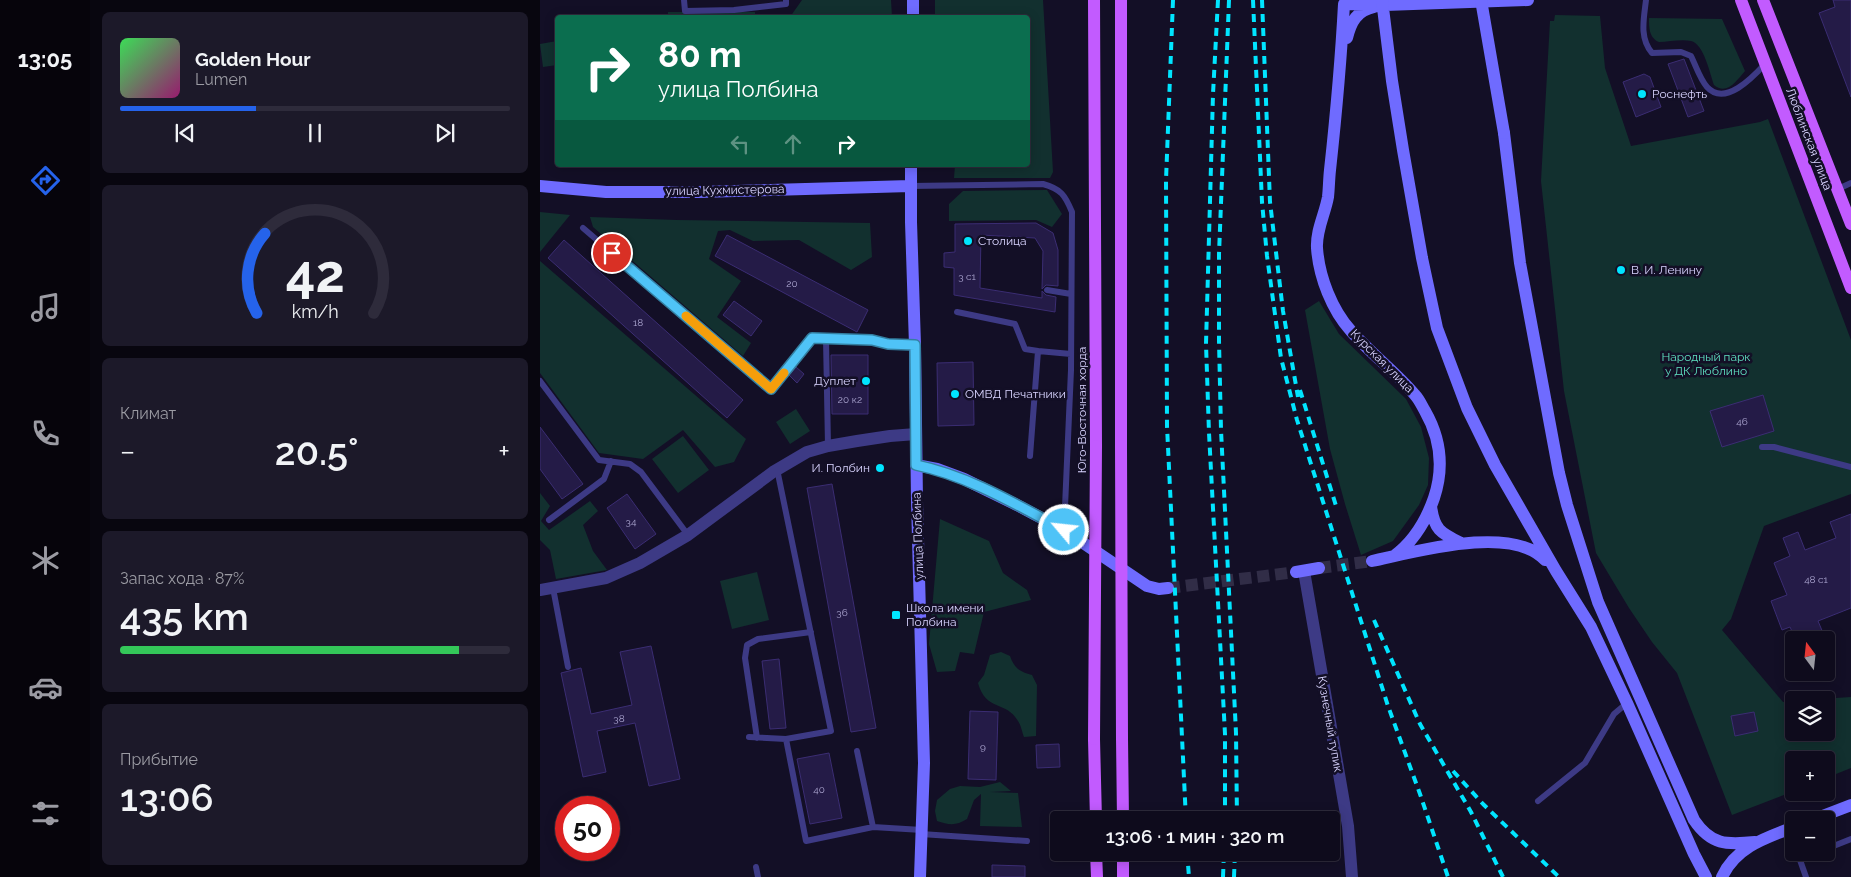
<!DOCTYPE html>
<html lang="ru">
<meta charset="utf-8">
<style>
:root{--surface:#0e0b1c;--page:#1c1929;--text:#f1f3f6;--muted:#9b9ba3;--line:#2e2b3b;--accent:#2563eb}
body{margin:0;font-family:Raleway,sans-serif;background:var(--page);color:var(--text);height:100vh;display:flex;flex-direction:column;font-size:19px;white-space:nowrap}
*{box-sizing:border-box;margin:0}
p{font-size:16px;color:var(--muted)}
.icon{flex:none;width:28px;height:28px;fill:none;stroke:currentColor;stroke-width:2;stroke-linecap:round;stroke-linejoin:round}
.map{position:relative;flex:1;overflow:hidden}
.drawer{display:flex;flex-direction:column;gap:12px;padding:12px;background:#08060f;width:450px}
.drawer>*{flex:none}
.hud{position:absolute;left:15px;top:15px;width:475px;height:152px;border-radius:5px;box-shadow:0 2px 12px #0003,0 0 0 1px var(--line);background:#0b6e4f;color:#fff;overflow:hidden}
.needle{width:32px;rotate:345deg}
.tools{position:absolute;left:1245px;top:631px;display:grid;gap:10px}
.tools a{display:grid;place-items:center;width:50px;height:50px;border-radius:5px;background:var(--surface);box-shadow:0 2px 12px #0003,0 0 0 1px var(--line);font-size:25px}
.speed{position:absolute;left:15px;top:796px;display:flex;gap:10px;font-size:25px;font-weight:700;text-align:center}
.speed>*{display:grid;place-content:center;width:65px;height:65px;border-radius:50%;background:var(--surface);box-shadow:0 2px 12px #0003,0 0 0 1px var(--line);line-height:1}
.speed .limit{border:8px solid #d22;background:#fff;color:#111}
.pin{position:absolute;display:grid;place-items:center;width:42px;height:42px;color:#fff;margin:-21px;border:2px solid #fff;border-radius:50%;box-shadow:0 1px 5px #0007}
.me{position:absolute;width:55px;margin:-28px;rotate:298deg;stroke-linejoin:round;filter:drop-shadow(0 0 4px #0008)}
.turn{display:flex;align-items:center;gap:18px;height:105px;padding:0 20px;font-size:22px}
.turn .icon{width:65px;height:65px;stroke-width:2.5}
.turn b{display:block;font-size:35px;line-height:42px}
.lanes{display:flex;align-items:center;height:48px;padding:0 20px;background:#0003;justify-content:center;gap:25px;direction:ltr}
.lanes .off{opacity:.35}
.big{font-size:38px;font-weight:600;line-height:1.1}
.drawer .tile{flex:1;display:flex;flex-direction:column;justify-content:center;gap:8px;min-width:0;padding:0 18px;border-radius:8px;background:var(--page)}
.drawer .dial{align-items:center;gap:0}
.dial svg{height:130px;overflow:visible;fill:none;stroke:var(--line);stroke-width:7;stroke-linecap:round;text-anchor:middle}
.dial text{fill:var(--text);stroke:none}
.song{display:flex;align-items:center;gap:15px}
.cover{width:60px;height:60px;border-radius:8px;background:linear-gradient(135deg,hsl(130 70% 55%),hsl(320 70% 35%))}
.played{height:5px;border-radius:2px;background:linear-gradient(90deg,var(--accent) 35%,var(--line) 35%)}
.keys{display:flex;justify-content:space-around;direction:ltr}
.heat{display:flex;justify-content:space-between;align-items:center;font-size:28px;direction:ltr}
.charge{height:8px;border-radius:4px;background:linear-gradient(90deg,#34c759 87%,var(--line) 0)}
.trip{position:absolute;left:510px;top:811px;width:290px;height:50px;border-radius:5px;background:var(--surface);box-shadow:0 2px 12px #0003,0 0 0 1px var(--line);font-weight:600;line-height:50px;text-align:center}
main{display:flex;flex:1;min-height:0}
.menu{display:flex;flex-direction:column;width:90px;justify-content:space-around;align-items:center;background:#06040b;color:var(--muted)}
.menu .icon{width:35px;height:35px}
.menu .current{color:var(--accent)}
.menu b{font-size:22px;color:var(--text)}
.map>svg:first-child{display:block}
</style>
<main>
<nav class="menu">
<b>13:05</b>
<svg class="icon current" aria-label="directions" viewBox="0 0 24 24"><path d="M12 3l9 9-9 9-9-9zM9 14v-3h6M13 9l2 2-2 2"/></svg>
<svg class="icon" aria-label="music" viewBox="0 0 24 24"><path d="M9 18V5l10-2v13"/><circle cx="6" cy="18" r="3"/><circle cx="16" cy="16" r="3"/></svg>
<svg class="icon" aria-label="phone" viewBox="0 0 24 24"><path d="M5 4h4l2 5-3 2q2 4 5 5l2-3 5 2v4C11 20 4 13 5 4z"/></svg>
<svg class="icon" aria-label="climate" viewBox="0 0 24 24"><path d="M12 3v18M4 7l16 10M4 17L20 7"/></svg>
<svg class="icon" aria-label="car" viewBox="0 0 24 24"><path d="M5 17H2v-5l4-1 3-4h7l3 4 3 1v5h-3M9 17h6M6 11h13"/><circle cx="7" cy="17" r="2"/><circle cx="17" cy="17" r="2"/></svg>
<svg class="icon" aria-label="filters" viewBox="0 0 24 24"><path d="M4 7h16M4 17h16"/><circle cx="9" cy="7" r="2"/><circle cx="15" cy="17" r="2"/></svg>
</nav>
<section class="drawer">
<div class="tile">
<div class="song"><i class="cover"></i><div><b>Golden Hour</b><p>Lumen</p></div></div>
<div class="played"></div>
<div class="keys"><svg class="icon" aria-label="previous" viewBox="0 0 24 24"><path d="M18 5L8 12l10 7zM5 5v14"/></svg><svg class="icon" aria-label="pause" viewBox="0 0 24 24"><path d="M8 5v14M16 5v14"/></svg><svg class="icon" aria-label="next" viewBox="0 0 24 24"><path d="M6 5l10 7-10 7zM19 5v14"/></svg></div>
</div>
<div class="tile dial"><svg viewBox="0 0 100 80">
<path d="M14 69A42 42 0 1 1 86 69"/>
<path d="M14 69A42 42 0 0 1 19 20" stroke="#2563eb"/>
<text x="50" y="56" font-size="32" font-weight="700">42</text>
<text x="50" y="72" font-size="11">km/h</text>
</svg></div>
<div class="tile"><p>Климат</p>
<div class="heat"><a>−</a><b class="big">20.5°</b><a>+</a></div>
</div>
<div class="tile"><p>Запас хода · 87%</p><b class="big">435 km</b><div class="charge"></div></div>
<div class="tile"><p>Прибытие</p><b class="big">13:06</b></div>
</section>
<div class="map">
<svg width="1311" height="877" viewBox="0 0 1311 877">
<rect width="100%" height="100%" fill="#130f26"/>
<!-- green -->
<path fill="#12302f" d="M262 0H351L352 17H250Z
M395 0H503L513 172 510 178H414L415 165H488V18L395 17Z
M128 12H215V17H128Z
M1015 15 1060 16 1065 68 1091 146 1220 122 1228 119 1311 340V494L1224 526 1191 619 1182 630 1243 702 1254 701V732H1286V700H1266L1311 697V768L1286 778V760H1254V791L1192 815 1137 673 1112 642 1089 608 1056 553 1024 391 1001 181 1010 21H1014Z
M1109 18 1182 19 1205 71C1197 80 1187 96 1174 85 1170 74 1164 44 1151 41 1141 39 1128 42 1119 42 1109 38 1109 27 1109 18Z
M17 41V65L3 67 0 44Z
M507 190 522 214 512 227 496 220 409 221V204L423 191Z
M0 212 30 215 0 252Z
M50 217 137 220 330 223 332 257 311 270 259 240 213 241 190 230 178 231 169 259 201 281 177 317 211 343 203 356 53 227Z
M0 261 206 439 194 462 175 467 143 430 103 459 59 453 0 373Z
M779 301 799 334 866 399 881 427 889 458 888 485 879 505 853 541 821 555 805 504 790 449 765 310Z
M256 409 270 431 250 444 236 422Z
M143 436 169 470 138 493 112 459Z
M0 493 10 506 1 521 9 530 50 501 58 511 43 525 53 551 67 570 16 579 10 550 0 540Z
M400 519 449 541 463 573 487 590 491 600 444 612 434 654 420 652 415 671 397 672 389 644Z
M217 572 229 620 192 629 180 581Z
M461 652 470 656C474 668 480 672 492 675L497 685 496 736 484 737C482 732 481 725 478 721 466 700 446 712 438 683L444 675 450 655Z
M460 782 471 791 450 792 478 793 482 827 440 826 441 794 434 800 427 819C416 826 409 825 397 821L395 811 397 800 410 789 420 786 440 787Z"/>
<!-- building -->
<path fill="#241b47" stroke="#3b2d73" d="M1293 0H1311V97L1279 13 1295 7Z
M1144 59 1164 111 1148 117 1128 64Z
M1104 74 1110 77 1121 107 1096 117 1083 82Z
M496 223 513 233 518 250V286L506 285 502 289 503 251 495 238 441 235 440 288 502 298V291L506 295 516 297 515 312 414 295V268L404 267V253L415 252V224Z
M187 235 328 310 317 332 175 256Z
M24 240 203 400 187 418 8 258Z
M194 301 222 321 211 336 183 315Z
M291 355H328V414H292Z
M433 362 434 425 398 426 397 363Z
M256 367 264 374 257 383 249 375Z
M1223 395 1234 431 1182 447 1170 411Z
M0 427 43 484 22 499 0 469Z
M292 484 336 728 311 732 267 488Z
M87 494 116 534 95 549 67 508Z
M1311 514V608L1278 621 1286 640H1256L1250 627 1242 630 1231 601 1247 595 1234 563 1250 556 1243 538 1258 532 1265 550 1296 538 1290 522Z
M111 646 140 779 109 786 95 723 57 731 66 772 43 777 21 673 41 668 51 714 92 705 80 652Z
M239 659 246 728 230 729 222 661Z
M430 711 458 712 456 780 428 779Z
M1214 712 1218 731 1195 736 1191 716Z
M519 744 520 767 497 768 496 745Z
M289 753 302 818 270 824 257 759Z
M452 865 485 866V877H452Z"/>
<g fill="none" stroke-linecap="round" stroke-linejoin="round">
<!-- secondary-tunnel -->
<path stroke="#312d47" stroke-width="12" stroke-dasharray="12 6" stroke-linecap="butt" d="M779 568 832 561
M628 588 756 572"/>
<!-- lane -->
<path stroke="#3d3a85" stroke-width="6" d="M144 0 145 11 194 10 246 4V0
M1106 0C1104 18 1099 38 1112 53L1141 52 1151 56C1156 66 1160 79 1167 87 1185 107 1213 77 1225 64
M370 186 503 184C521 189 525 195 532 212L531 370 524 530
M1298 189 1311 183
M43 228 231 389 272 339 332 340 348 344 375 345
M507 290 531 294
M417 312 475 324 485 349 498 351
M286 339 288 446
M0 381 59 460 90 464 101 472 148 535
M1222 447H1234L1311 467
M490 456 498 351 531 354
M237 469 291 731 246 739 266 841 333 827 382 830
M9 520 64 479 71 461
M13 588 28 667
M209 737 246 739
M217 738 205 658 207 645 218 639 271 632
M317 751 333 827
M998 801 1045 763 1074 714 1087 703
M381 834 487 841
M1286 849 1311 839
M216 867 218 877
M1266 877 1260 860 1278 852"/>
<!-- street -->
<path stroke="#3d3a85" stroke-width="12" d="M764 571 808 826 812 877
M0 590 66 578 100 563 148 535 233 472 267 452 288 446 317 441 350 436 376 434"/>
<!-- secondary -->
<path stroke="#6f6bff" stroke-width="12" d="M843 8 852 81 863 150 882 258 897 328 927 408 955 465 1016 571 1051 627 1087 703 1154 854 1166 877
M373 18V0
M807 38C811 21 817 11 834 7
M964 133 980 263 1019 473 1027 505 1058 602 1154 820C1171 845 1186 845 1215 842
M371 165V222L375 345 377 501 384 763 380 877
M0 186 66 192H158L370 186
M376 465 397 469 424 479 477 505 524 530 607 586 619 589 628 588
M891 506C894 530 901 533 921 543
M854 556C873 542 886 521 894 498 904 468 901 439 885 411 882 406 879 399 875 395 856 372 831 354 811 331 792 310 779 277 777 248 776 230 785 214 788 197 789 188 789 179 790 170 796 115 801 60 804 4L845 5 988 0
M832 561C875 552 972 524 1005 560
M756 572 779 568
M1272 820 1311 805
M1182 877C1196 847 1225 838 1254 827"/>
<!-- primary -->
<path stroke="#c25bff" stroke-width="12" d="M554 0 556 446
M581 0V446
M1201 0 1311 288
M1223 0 1311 224
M582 738 583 820
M554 739 556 820
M556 852 557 877
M583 852V877"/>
<!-- rail -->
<path stroke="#00e5ff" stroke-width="4" stroke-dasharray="8 6" stroke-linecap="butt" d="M633 0 626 180 627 426 646 820
M678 0 673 94 666 344 669 433 685 734V820
M689 0 679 254V341L681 430 696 733 697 820
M713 0 722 202 727 256 741 358 757 420 848 706 880 794 908 877
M722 0 730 202 743 311 758 397
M760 390 797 509
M834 620 880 724 931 812 963 877
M913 771 943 804 1019 877
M647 852 649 877
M683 877 684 852
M694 877 695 852"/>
<!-- secondary-bridge -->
<path stroke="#6f6bff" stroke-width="12" d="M842 0 843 8
M941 0 964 133"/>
<!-- primary-bridge -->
<path stroke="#c25bff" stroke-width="12" d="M581 446 582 738
M554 739 556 446"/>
</g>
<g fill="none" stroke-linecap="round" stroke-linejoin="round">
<!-- route casing -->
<g stroke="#337fa1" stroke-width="12">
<path id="route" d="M72 253 231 389 272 338 332 340 348 344 375 345 376 465C429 476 477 505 524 530"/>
</g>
<!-- route -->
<use href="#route" stroke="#4fc3f7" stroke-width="9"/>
<!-- slow -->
<path stroke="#f59e0b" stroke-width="9" d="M146 316 231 389 244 373"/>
</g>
<!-- markers -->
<g fill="#00e5ff" stroke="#130f26" stroke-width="2">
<circle cx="1102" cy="94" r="5"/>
<circle cx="428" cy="241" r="5"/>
<circle cx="1081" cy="270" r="5"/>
<circle cx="326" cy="381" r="5"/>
<circle cx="415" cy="394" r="5"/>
<circle cx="340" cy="468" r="5"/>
<rect x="351" y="610" width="10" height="10" rx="2.5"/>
</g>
<g text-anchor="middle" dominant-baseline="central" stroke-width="5" stroke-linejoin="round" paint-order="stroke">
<!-- number labels -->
<g font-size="10" fill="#aca6d1">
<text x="427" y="276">3 с1</text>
<text x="252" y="283">20</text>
<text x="98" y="322">18</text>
<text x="310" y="399">20 к2</text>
<text x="1202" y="421">46</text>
<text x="91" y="521">34</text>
<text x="1276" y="579">48 с1</text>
<text x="302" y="612">36</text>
<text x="79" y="718">38</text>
<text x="443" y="746">9</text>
<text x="279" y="789">40</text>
</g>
<!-- poi labels -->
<g font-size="12" fill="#d9d4ff" stroke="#130f26" text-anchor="start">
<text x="1112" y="94">Роснефть</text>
<text x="438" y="241">Столица</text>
<text x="1091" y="270">В. И. Ленину</text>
<text x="316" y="381" text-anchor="end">Дуплет</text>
<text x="425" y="394">ОМВД Печатники</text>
<text x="330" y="468" text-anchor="end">И. Полбин</text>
<text x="366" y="608">Школа имени<tspan x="366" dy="14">Полбина</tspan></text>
</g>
<!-- street labels -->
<g font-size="12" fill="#d9d4ff" stroke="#130f26">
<text transform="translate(1269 139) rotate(69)">Люблинская улица</text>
<text transform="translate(185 190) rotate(-1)">улица Кухмистерова</text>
<text transform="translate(842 361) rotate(45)">Курская улица</text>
<text transform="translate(542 410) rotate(-90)">Юго-Восточная хорда</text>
<text transform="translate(378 536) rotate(-92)">улица Полбина</text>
<text transform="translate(790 724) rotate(80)">Кузнечный тупик</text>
</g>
<!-- park labels -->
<g font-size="12" fill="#5fe0c0" stroke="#130f26">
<text x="1166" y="357">Народный парк<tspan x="1166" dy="14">у ДК Люблино</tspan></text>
</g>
</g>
</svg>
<div class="tools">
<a><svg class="needle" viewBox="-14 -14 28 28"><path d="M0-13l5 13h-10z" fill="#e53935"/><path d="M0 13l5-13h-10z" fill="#9b9ba3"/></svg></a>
<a><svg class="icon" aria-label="layers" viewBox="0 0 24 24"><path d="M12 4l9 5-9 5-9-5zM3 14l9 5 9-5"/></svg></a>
<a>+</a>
<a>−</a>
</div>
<div class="speed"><div class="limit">50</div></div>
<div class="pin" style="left:72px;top:253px;background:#d93025"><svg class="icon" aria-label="arrive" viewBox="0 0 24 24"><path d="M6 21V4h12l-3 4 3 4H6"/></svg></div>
<svg class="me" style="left:524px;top:530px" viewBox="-20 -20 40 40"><circle r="17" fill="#4fc3f7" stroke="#fff" stroke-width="3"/><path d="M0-11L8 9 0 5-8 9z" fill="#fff"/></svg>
<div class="trip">13:06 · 1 мин · 320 m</div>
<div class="hud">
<div class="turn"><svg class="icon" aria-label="right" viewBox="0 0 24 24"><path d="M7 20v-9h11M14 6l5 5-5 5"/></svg><div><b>80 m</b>улица Полбина</div></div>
<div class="lanes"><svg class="icon off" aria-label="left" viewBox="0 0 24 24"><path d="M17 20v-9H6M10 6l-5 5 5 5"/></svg><svg class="icon off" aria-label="ahead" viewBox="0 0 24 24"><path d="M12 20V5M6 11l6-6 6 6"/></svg><svg class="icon" aria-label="right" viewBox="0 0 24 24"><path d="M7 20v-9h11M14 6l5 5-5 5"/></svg></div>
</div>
</div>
</main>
